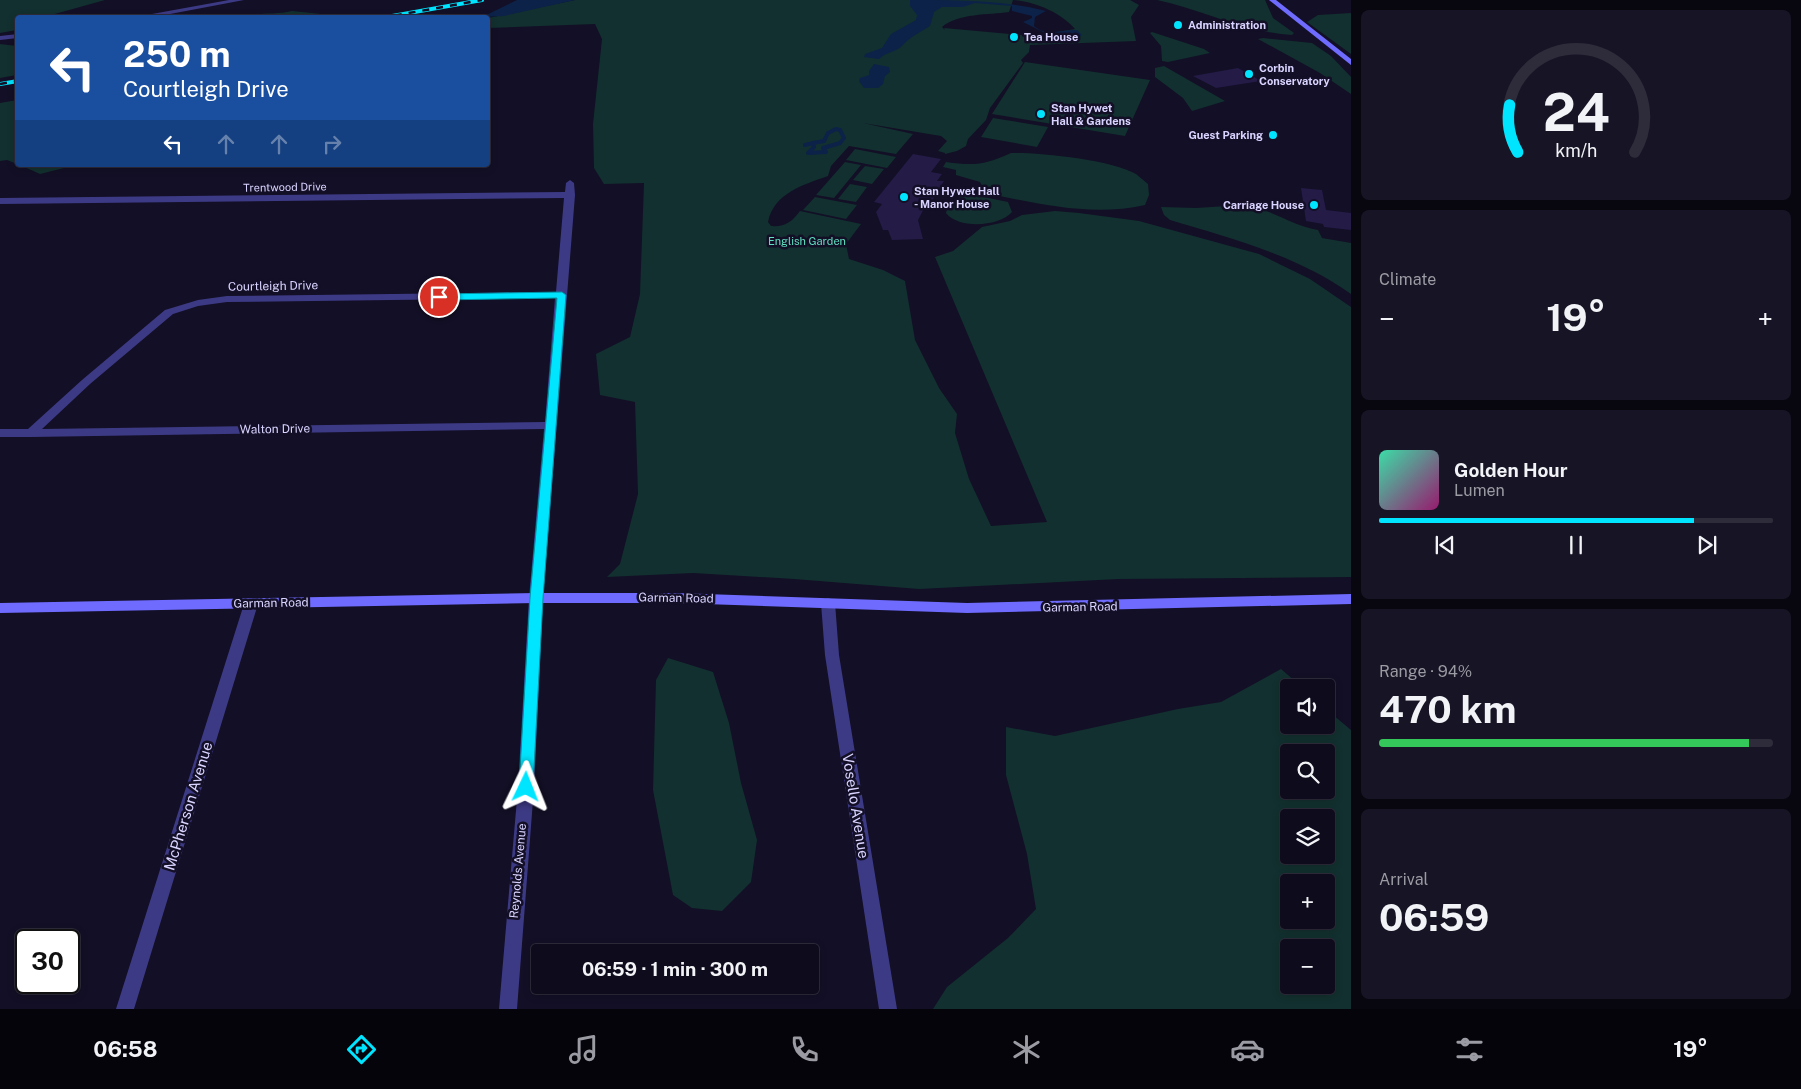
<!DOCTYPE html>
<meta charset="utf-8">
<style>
:root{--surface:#0e0b1c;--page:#171425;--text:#f1f3f6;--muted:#9b9ba3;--line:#2e2b3b;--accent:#00e5ff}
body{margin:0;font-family:"Public Sans",sans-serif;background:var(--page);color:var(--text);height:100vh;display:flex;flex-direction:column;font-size:19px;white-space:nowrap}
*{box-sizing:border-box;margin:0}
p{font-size:16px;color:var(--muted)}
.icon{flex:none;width:28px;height:28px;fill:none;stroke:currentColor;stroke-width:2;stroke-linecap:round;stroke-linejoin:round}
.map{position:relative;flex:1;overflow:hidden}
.drawer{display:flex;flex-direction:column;gap:10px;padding:10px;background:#08060f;width:450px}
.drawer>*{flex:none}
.top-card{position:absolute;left:15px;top:15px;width:475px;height:152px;border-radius:5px;box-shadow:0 2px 8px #0003,0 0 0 1px var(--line);background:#1a4fa0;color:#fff;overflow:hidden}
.fabs{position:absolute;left:1280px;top:679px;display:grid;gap:10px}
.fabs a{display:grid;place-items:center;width:55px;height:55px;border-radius:5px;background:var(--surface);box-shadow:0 2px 8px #0003,0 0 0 1px var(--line);font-size:25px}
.speed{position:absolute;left:15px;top:929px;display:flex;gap:10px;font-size:25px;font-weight:700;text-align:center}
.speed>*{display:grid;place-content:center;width:65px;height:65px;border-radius:50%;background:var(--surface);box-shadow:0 2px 8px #0003,0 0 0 1px var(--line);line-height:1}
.speed .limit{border:2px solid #111;border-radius:8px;background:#fff;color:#111}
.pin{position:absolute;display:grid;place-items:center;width:42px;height:42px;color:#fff;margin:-21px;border:2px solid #fff;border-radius:50%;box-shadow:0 1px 5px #0007}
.me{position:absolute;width:55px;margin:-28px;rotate:2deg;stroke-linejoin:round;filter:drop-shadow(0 0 4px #0008)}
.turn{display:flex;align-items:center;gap:18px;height:105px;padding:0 25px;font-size:22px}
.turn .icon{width:65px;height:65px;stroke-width:2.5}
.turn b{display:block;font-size:35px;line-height:42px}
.lanes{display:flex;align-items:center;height:48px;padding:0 25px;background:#0003;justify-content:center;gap:25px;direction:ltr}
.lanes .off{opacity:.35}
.big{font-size:38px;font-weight:700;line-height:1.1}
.drawer .card{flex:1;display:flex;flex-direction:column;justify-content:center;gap:8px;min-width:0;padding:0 18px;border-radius:8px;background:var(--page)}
.drawer .dial{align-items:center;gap:0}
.dial svg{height:130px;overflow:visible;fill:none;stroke:var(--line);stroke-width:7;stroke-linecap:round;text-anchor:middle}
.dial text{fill:var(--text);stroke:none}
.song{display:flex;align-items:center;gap:15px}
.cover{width:60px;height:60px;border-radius:8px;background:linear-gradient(135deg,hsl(160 70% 55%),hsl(320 70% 35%))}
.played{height:5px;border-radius:2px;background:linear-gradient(90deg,var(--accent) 80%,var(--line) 80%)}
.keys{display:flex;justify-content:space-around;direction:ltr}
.heat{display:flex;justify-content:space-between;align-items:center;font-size:28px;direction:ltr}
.charge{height:8px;border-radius:4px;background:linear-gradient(90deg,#34c759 94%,var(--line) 0)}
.trip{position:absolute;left:531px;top:944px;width:288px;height:50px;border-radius:5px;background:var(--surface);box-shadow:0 2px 8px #0003,0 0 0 1px var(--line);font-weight:700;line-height:50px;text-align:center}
.menu{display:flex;height:80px;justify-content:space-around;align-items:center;background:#06040b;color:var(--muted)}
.menu .icon{width:35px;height:35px}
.menu .current{color:var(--accent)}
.menu b{font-size:22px;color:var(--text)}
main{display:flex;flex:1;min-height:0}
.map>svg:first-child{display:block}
</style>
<main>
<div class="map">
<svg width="1351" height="1009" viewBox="0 0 1351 1009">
<rect width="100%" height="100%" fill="#130f26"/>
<!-- green -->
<path fill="#12302f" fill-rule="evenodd" d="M0 0H105L44 17 18 18 17 30 0 33Z
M575 0H1130L1139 5 1131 17 1136 41 1030 45 1029 52 1021 60 1023 63 990 108 986 120 968 139 966 146 957 151 945 154V153L938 151 947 141 941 136 863 123 913 134 896 154 849 146 831 166 828 176C803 185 774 193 768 222L771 226C785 227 792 222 800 211L861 224 846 244 849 259 883 270 905 281 915 340 939 388 957 414 955 433 969 479 991 526 1047 522 935 257 953 251 982 227 1010 221 1022 215 1055 211 1079 213 1139 221 1259 254 1310 279 1351 307V577L1118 579 919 589 794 579 693 573 607 577 620 564 638 494 635 402 600 395 596 354 630 337 640 294 644 183 604 184 594 168 593 124 602 39 595 24 488 28V18ZM1013 0C1034 1 1062 13 1075 29L1033 36 944 28 945 30 942 27C958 13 989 15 1009 12Z
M1157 0H1265L1273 18 1294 33 1292 35C1244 32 1203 10 1157 0Z
M292 11 350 17H244C260 12 276 15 292 11Z
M1351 13V54L1307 22 1318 15Z
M1152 32 1204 49 1210 53 1168 62 1162 61 1161 46 1150 33Z
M1263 38 1312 43 1331 56 1351 77V94L1320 73 1258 39Z
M0 44 17 46V75L0 78Z
M1025 62 1150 80 1125 136 992 114Z
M1164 66 1225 101 1192 111 1183 98 1155 77V68Z
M17 100H18L17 164 7 160 0 161V103Z
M993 118 1048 127 1037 147 981 137Z
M855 149 896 157 887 168 846 160Z
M1011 153C1038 152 1113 160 1136 174 1140 177 1144 181 1148 184L1149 195 1145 205C1092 217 1038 204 986 193L980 182 956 175V170L943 167 946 162C974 166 985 165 1011 153Z
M845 162 861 165 834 198 816 195Z
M20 165H76L40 174Z
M865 166 884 169 872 184 853 180Z
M850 184 867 187 856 202 838 199Z
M974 195 1008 202 1012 212C999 227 958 229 946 213L949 202 963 196Z
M815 197 857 205 846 219 803 210Z
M1243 205C1270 208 1292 226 1318 230L1322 238 1351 243V294C1298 256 1231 238 1170 220L1164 215 1161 207 1196 208Z
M668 658 713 672 729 723 741 783 757 840 751 882 722 911 692 908 673 895 653 790 656 680Z
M1281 669 1302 687 1289 688V725H1326V709L1351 730V1009H933L947 987 1008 938 1036 909 1027 854 1006 775V727L1055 736 1178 709 1221 702ZM1289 752H1326V790H1289ZM1289 818H1326V855H1289ZM1289 882H1326V920H1289ZM1289 948H1326V985H1289Z"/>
<!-- water -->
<path fill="#0c2248" d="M517 0H575L504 16 482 17Z
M910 0C954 0 1004 0 1046 11L1035 17 1034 26C1046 37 1063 29 1077 30L1082 35C1073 42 1057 40 1046 38L1045 33 1023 22 1032 18V16L1012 11V6L975 3 963 7H942L934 12 930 26C919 33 910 37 902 46 896 52 886 52 879 59L864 57 865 54 882 48 891 34 916 20 917 15 910 6Z
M874 64 889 67 890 72 885 76 883 84 878 88H864L859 81 860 78 869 75V71Z"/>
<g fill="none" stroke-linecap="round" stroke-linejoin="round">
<!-- stream -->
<path stroke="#0c2248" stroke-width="4" d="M836 129 840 130 844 138 840 143 823 148 826 152 808 153 814 147 813 143 824 141 828 133Z
M805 145 813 143"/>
</g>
<!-- building -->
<path fill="#241b47" d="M1238 68 1261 81 1216 88 1193 76Z
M913 154 941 159 931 172 942 174 937 181H944L931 202 928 201 918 220 923 239 892 240 888 230H883L876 212 882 204 874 202Z
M1301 188 1322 190 1326 210 1351 213V230L1324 227 1323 224 1306 221Z"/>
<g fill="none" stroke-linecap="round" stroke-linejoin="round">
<!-- street -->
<path fill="#3d3a85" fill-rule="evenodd" d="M229 0H244L149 18H130Z
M18 34V38L0 40V36Z
M570 180 574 183 575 195 543 598 534 787 517 1009H499L518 787 529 598 544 429 31 437H0V429H28L82 380 165 310 198 300 227 296 556 292 564 198 0 204V198L565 192 566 183ZM555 298 545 422 42 429 90 384 173 314 198 306 227 302Z
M828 598 833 600 835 603 839 655 897 1009H879L825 655 821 603 823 600Z
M251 599 256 601 258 604 134 1009H116L244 604 246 601Z"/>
<!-- secondary -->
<path fill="#6f6bff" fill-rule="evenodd" d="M1269 0H1276L1351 59V65Z
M536 593H675L967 603 1351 594V604L967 613 675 603H536L0 613V603Z"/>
<!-- rail casing -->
<g stroke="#00e5ff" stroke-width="4">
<path id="rail" d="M381 18 482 0
M0 84 18 81"/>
</g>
<!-- rail -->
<use href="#rail" stroke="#130f26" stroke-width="2.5" stroke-dasharray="7" stroke-linecap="butt"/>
</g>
<!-- route -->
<path fill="#00e5ff" stroke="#0095a6" d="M562 292 566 295 543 598 533 787 531 791H521L519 787 530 598 557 298 439 300 435 297 439 294Z"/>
<!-- markers -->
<g fill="#00e5ff" stroke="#130f26" stroke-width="2">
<circle cx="1178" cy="25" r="5"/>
<circle cx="1014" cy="37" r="5"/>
<circle cx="1249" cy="74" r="5"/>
<circle cx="1041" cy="114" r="5"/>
<circle cx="1273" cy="135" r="5"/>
<circle cx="904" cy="197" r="5"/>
<circle cx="1314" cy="205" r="5"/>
</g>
<g text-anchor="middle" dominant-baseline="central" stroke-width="5" stroke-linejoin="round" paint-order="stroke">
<!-- far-poi labels -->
<g font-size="11" font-weight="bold" fill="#d9d4ff" stroke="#130f26" text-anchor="start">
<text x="1188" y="25">Administration</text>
<text x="1024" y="37">Tea House</text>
<text x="1259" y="68">Corbin<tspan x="1259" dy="13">Conservatory</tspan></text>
<text x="1051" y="108">Stan Hywet<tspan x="1051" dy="13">Hall &amp; Gardens</tspan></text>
<text x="1263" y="135" text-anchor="end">Guest Parking</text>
<text x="914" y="191">Stan Hywet Hall<tspan x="914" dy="13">- Manor House</tspan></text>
<text x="1304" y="205" text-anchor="end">Carriage House</text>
</g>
<!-- far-street labels -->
<g font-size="11" fill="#d9d4ff" stroke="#130f26">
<text transform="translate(285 187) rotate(-1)">Trentwood Drive</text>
</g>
<!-- far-park labels -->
<g font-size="11" fill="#5fe0c0" stroke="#130f26">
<text x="807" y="241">English Garden</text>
</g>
<!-- street labels -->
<g font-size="12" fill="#d9d4ff" stroke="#130f26">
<text transform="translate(273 286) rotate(-1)">Courtleigh Drive</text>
<text transform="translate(275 429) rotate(-1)">Walton Drive</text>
<text transform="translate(676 598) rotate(1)">Garman Road</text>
<text transform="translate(271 603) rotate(-1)">Garman Road</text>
<text transform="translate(1080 607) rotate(-1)">Garman Road</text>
<text transform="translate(518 871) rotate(-85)">Reynolds Avenue</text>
</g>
<!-- near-street labels -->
<g font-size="15" fill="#d9d4ff" stroke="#130f26">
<text transform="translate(188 806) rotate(-73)">McPherson Avenue</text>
<text transform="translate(856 806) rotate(81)">Vosello Avenue</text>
</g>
</g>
</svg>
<div class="fabs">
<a><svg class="icon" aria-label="sound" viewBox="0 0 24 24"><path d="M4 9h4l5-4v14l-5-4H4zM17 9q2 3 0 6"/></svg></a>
<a><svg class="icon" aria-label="search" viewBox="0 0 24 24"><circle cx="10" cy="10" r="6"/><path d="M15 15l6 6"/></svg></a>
<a><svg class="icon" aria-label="layers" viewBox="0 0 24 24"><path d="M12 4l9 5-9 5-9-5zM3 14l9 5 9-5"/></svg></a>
<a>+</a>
<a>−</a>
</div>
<div class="speed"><div class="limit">30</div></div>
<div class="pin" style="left:439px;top:297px;background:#d93025"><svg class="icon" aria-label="arrive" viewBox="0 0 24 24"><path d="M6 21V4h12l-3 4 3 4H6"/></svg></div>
<svg class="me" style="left:526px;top:787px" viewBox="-20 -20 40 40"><path d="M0-17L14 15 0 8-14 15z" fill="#00e5ff" stroke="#fff" stroke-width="4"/></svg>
<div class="trip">06:59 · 1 min · 300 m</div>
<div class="top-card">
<div class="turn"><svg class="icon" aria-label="left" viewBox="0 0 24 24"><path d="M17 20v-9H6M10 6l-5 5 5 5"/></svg><div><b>250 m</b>Courtleigh Drive</div></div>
<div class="lanes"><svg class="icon" aria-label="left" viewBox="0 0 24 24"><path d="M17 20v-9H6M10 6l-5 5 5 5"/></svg><svg class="icon off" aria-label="ahead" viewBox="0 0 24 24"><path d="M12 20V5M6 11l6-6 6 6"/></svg><svg class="icon off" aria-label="ahead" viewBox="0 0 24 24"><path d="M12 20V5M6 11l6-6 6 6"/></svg><svg class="icon off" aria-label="right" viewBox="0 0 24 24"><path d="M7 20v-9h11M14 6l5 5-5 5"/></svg></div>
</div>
</div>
<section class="drawer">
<div class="card dial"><svg viewBox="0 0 100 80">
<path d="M14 69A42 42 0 1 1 86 69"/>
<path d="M14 69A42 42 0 0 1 9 40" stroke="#00e5ff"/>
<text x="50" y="56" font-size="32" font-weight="700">24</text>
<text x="50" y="72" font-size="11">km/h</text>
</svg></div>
<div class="card"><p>Climate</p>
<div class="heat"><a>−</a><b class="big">19°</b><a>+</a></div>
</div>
<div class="card">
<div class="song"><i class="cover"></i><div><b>Golden Hour</b><p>Lumen</p></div></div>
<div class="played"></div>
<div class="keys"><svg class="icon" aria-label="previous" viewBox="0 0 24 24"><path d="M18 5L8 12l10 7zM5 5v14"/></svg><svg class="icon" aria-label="pause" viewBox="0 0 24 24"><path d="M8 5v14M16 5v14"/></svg><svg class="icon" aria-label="next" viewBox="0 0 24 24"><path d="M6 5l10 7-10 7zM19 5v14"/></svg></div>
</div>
<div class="card"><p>Range · 94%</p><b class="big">470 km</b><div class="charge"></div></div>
<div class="card"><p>Arrival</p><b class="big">06:59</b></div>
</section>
</main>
<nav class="menu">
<b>06:58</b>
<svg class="icon current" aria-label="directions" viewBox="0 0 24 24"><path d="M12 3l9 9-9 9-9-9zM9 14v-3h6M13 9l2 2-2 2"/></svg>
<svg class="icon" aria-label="music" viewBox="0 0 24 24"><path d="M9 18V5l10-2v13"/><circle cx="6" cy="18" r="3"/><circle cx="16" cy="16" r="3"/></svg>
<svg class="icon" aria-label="phone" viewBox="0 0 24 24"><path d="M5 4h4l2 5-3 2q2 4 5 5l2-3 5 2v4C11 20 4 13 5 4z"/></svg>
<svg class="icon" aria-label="climate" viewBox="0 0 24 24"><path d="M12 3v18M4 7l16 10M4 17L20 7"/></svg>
<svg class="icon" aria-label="car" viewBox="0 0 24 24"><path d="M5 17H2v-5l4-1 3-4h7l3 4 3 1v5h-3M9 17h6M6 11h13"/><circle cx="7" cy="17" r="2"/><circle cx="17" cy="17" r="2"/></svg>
<svg class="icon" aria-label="filters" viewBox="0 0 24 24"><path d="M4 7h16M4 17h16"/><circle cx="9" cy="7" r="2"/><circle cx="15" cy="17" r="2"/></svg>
<b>19°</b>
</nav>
